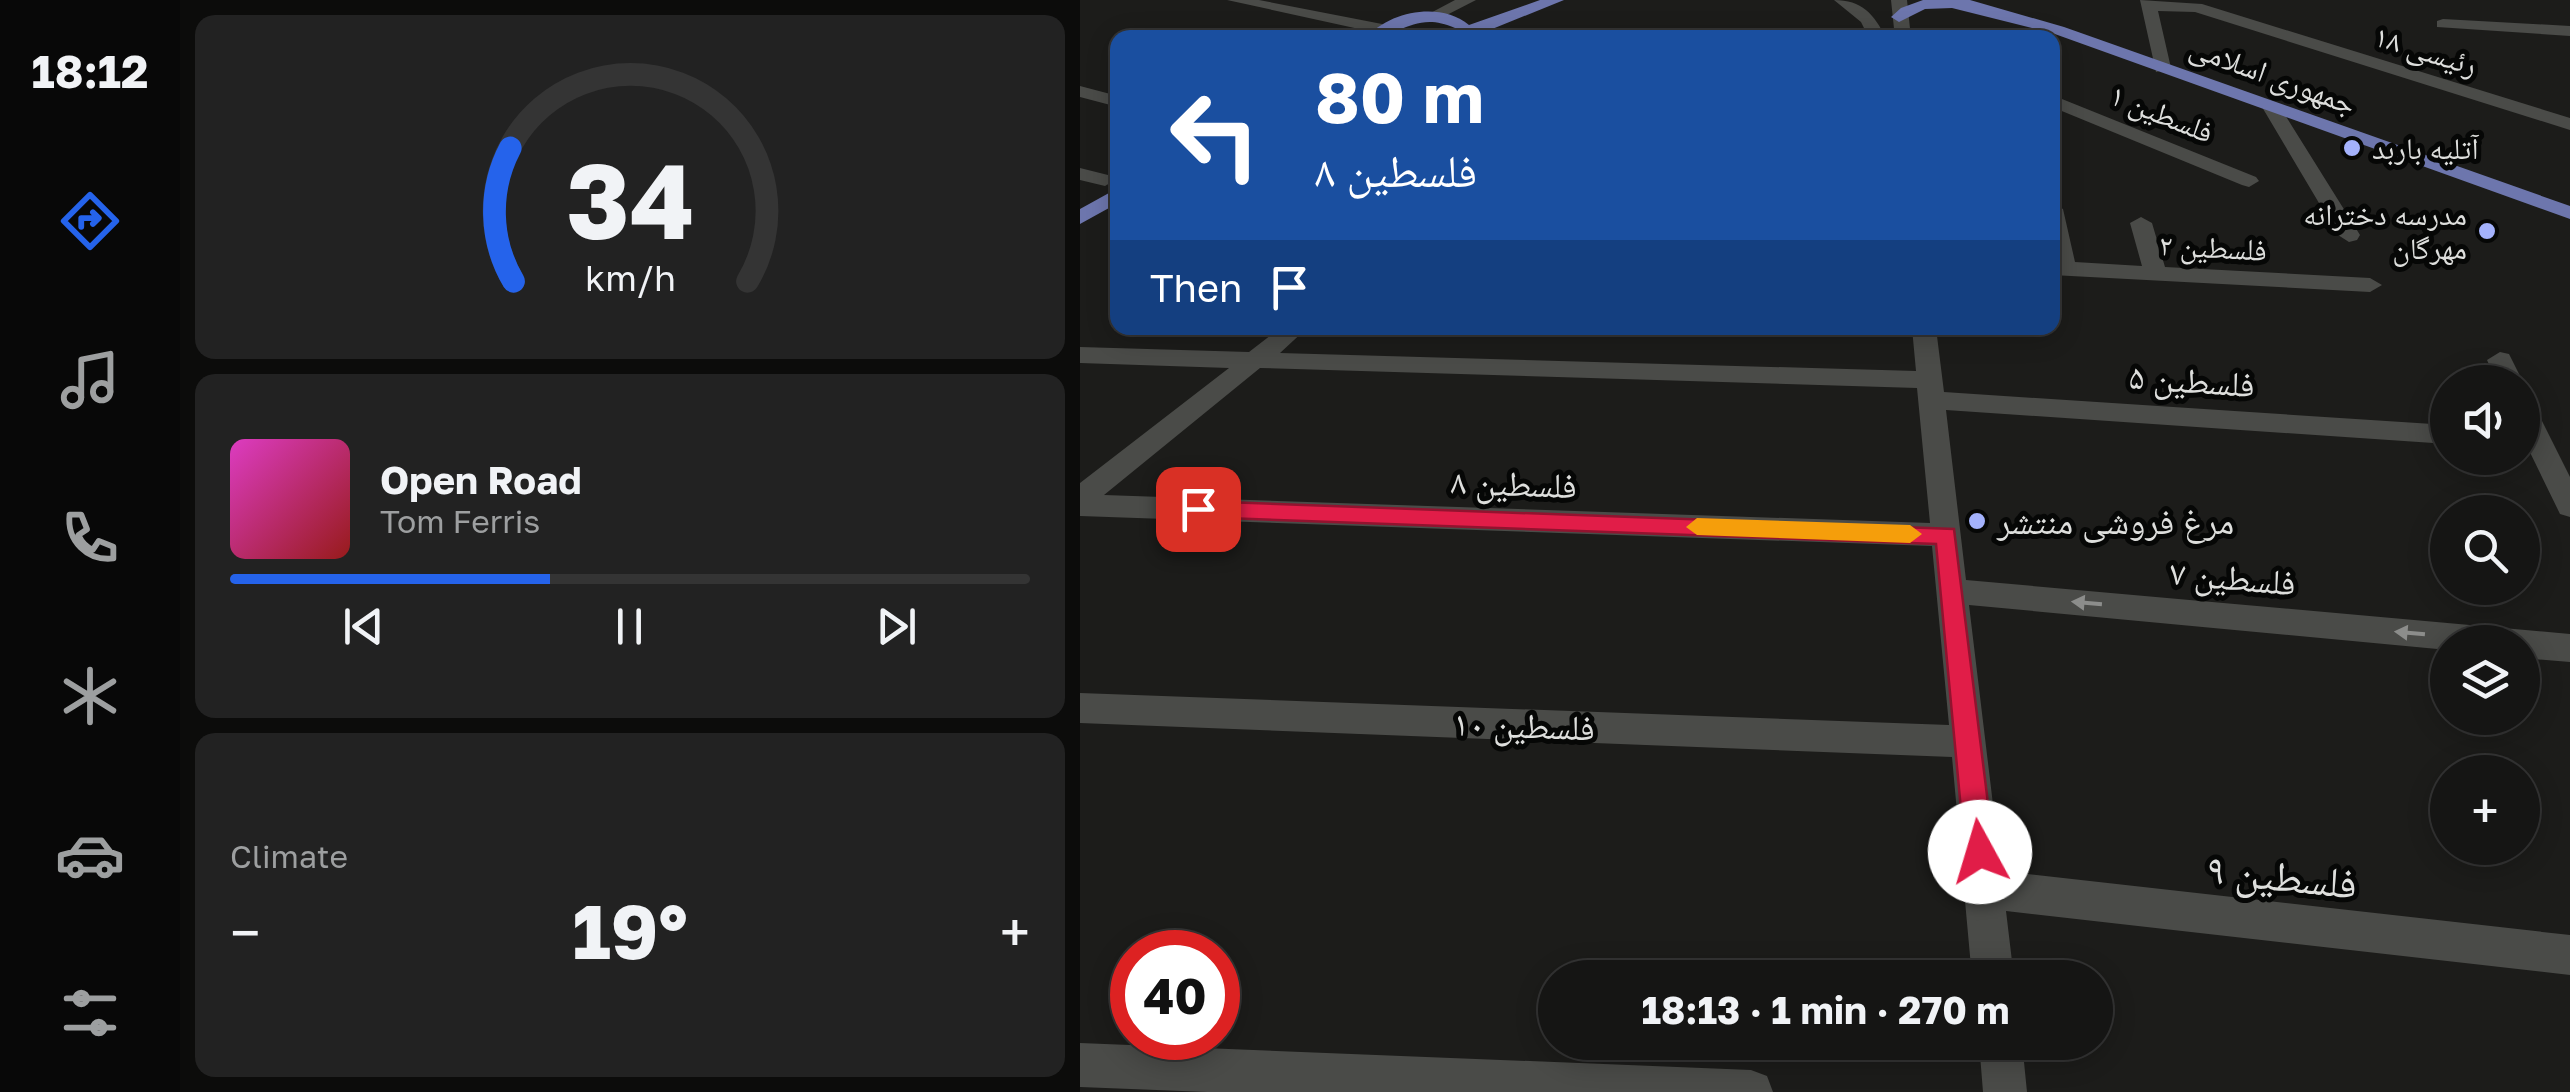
<!DOCTYPE html>
<meta charset="utf-8">
<style>
:root{--surface:#151514;--page:#222;--text:#f1f3f6;--muted:#9d9fa0;--line:#343434;--accent:#2563eb}
body{margin:0;font-family:"Golos Text","Noto Naskh Arabic",sans-serif;background:var(--page);color:var(--text);height:100vh;display:flex;flex-direction:column;font-size:38px;white-space:nowrap}
*{box-sizing:border-box;margin:0}
p{font-size:32px;color:var(--muted)}
.icon{flex:none;width:55px;height:55px;fill:none;stroke:currentColor;stroke-width:2;stroke-linecap:round;stroke-linejoin:round}
.map{position:relative;flex:1;overflow:hidden}
.panel{display:flex;flex-direction:column;gap:15px;padding:15px;background:#0c0c0b;width:900px}
.panel>*{flex:none}
.banner{position:absolute;left:30px;top:30px;width:950px;height:305px;border-radius:20px;box-shadow:0 5px 25px #0003,0 0 0 2px var(--line);background:#1a4fa0;color:#fff;overflow:hidden}
.tools{position:absolute;left:1350px;top:365px;display:grid;gap:20px}
.tools a{display:grid;place-items:center;width:110px;height:110px;border-radius:50%;background:var(--surface);box-shadow:0 5px 25px #0003,0 0 0 2px var(--line);font-size:50px}
.speed{position:absolute;left:30px;top:930px;display:flex;gap:20px;font-size:50px;font-weight:700;text-align:center}
.speed>*{display:grid;place-content:center;width:130px;height:130px;border-radius:50%;background:var(--surface);box-shadow:0 5px 25px #0003,0 0 0 2px var(--line);line-height:1}
.speed .limit{border:15px solid #d22;background:#fff;color:#111}
.pin{position:absolute;display:grid;place-items:center;width:85px;height:85px;color:#fff;margin:-42px;border-radius:20px;box-shadow:0 5px 15px #0006}
.me{position:absolute;width:110px;margin:-55px;rotate:354deg;stroke-linejoin:round;filter:drop-shadow(0 0 8px #0008)}
.turn{display:flex;align-items:center;gap:35px;height:210px;padding:0 40px;font-size:45px}
.turn .icon{width:130px;height:130px;stroke-width:2.5}
.turn b{display:block;font-size:70px;line-height:85px}
.then{display:flex;align-items:center;height:95px;padding:0 40px;background:#0003;gap:20px;font-size:38px}
.big{font-size:75px;font-weight:700;line-height:1.1}
.panel .tile{flex:1;display:flex;flex-direction:column;justify-content:center;gap:15px;min-width:0;padding:0 35px;border-radius:20px;background:var(--page)}
.panel .dial{align-items:center;gap:0}
.dial svg{height:260px;overflow:visible;fill:none;stroke:var(--line);stroke-width:7;stroke-linecap:round;text-anchor:middle}
.dial text{fill:var(--text);stroke:none}
.song{display:flex;align-items:center;gap:30px}
.cover{width:120px;height:120px;border-radius:15px;background:linear-gradient(135deg,hsl(310 70% 55%),hsl(0 70% 35%))}
.played{height:10px;border-radius:5px;background:linear-gradient(90deg,var(--accent) 40%,var(--line) 40%)}
.keys{display:flex;justify-content:space-around;direction:ltr}
.heat{display:flex;justify-content:space-between;align-items:center;font-size:55px;direction:ltr}
.trip{position:absolute;left:458px;top:960px;width:575px;height:100px;border-radius:50px;background:var(--surface);box-shadow:0 5px 25px #0003,0 0 0 2px var(--line);font-weight:700;line-height:100px;text-align:center}
main{display:flex;flex:1;min-height:0}
.tabs{display:flex;flex-direction:column;width:180px;justify-content:space-around;align-items:center;background:#080808;color:var(--muted)}
.tabs .icon{width:70px;height:70px}
.tabs .selected{color:var(--accent)}
.tabs b{font-size:45px;color:var(--text)}
.map>svg:first-child{display:block}
</style>
<main>
<nav class="tabs">
<b>18:12</b>
<svg class="icon selected" aria-label="directions" viewBox="0 0 24 24"><path d="M12 3l9 9-9 9-9-9zM9 14v-3h6M13 9l2 2-2 2"/></svg>
<svg class="icon" aria-label="music" viewBox="0 0 24 24"><path d="M9 18V5l10-2v13"/><circle cx="6" cy="18" r="3"/><circle cx="16" cy="16" r="3"/></svg>
<svg class="icon" aria-label="phone" viewBox="0 0 24 24"><path d="M5 4h4l2 5-3 2q2 4 5 5l2-3 5 2v4C11 20 4 13 5 4z"/></svg>
<svg class="icon" aria-label="climate" viewBox="0 0 24 24"><path d="M12 3v18M4 7l16 10M4 17L20 7"/></svg>
<svg class="icon" aria-label="car" viewBox="0 0 24 24"><path d="M5 17H2v-5l4-1 3-4h7l3 4 3 1v5h-3M9 17h6M6 11h13"/><circle cx="7" cy="17" r="2"/><circle cx="17" cy="17" r="2"/></svg>
<svg class="icon" aria-label="filters" viewBox="0 0 24 24"><path d="M4 7h16M4 17h16"/><circle cx="9" cy="7" r="2"/><circle cx="15" cy="17" r="2"/></svg>
</nav>
<section class="panel">
<div class="tile dial"><svg viewBox="0 0 100 80">
<path d="M14 69A42 42 0 1 1 86 69"/>
<path d="M14 69A42 42 0 0 1 13 28" stroke="#2563eb"/>
<text x="50" y="56" font-size="32" font-weight="700">34</text>
<text x="50" y="72" font-size="11">km/h</text>
</svg></div>
<div class="tile">
<div class="song"><i class="cover"></i><div><b>Open Road</b><p>Tom Ferris</p></div></div>
<div class="played"></div>
<div class="keys"><svg class="icon" aria-label="previous" viewBox="0 0 24 24"><path d="M18 5L8 12l10 7zM5 5v14"/></svg><svg class="icon" aria-label="pause" viewBox="0 0 24 24"><path d="M8 5v14M16 5v14"/></svg><svg class="icon" aria-label="next" viewBox="0 0 24 24"><path d="M6 5l10 7-10 7zM19 5v14"/></svg></div>
</div>
<div class="tile"><p>Climate</p>
<div class="heat"><a>−</a><b class="big">19°</b><a>+</a></div>
</div>
</section>
<div class="map">
<svg width="1490" height="1092" viewBox="0 0 1490 1092">
<rect width="100%" height="100%" fill="#1c1c1a"/>
<g fill="none" stroke-linecap="round" stroke-linejoin="round">
<!-- minor -->
<path fill="#4a4b48" fill-rule="evenodd" d="M147 0H179L302 24 310 29 302 34Z
M375 0H396L357 20 343 17Z
M754 0C782 0 794 14 806 38H789L781 22Z
M811 0H827L831 38H815Z
M1060 0 1122 4 1490 118V130L1115 12 1078 11 1091 68 1076 72Z
M1363 19 1490 26V36L1357 27V21Z
M0 86 38 96V107L0 97Z
M972 95 1176 177 1179 181 1169 187 1162 185 972 107Z
M1191 101 1200 107 1280 235 1277 240 1269 242 1258 235 1182 107Z
M0 168 32 176 35 180 25 186 0 180Z
M972 203 983 209 995 262 1062 266 1050 223 1061 217 1072 223 1085 267 1290 278 1302 285 1290 292 972 275Z
M200 328H227L200 353 836 371 832 328H856L864 392 1368 425V444L866 410 886 580 1490 634V662L1442 658V642H1368V650L889 605 921 871 1490 935V975L926 911 934 978H892L872 757 0 723V693L869 725 852 546 0 516V483L149 368 0 363V347L169 352ZM180 368 837 388 850 523 24 495Z
M1420 352 1429 354 1443 382 1442 383 1417 382 1407 360Z
M1442 398 1451 401 1455 407 1490 477V517L1480 514 1442 436Z
M899 1042H942L947 1092H903Z
M0 1043 671 1070 687 1076 693 1092H127L0 1087Z"/>
<!-- major -->
<path fill="#6d76ad" fill-rule="evenodd" d="M460 0H484L390 38H372L375 28C335 10 320 38 286 38 309 11 361 1 389 25Z
M843 0H890L984 27 1490 206V219L972 33 872 8 845 9 819 22 811 17 821 8Z
M38 188V203L0 224V209Z"/>
</g>
<!-- one-way arrows -->
<defs><path id="oneway-solid" d="M-6-.8H1V-3.2L6.5 0L1 3.2V.8H-6Z" transform="scale(2.5)"/></defs>
<g fill="#8c8d8b">
<use href="#oneway-solid" transform="translate(1007 603) rotate(-175)"/>
<use href="#oneway-solid" transform="translate(1330 633) rotate(-175)"/>
</g>
<!-- route -->
<path fill="#e11d48" stroke="#92132f" stroke-width="2.5" d="M118 501 874 529 914 852 910 862 900 866 890 862 885 852 856 544 118 517 107 509Z"/>
<!-- slow -->
<path fill="#f59e0b" d="M617 518 830 525 842 534 830 543 617 535 606 527Z"/>
<!-- markers -->
<g fill="#a4b2fc" stroke="#060706" stroke-width="4">
<circle cx="1272" cy="148" r="10"/>
<circle cx="1407" cy="231" r="10"/>
<circle cx="897" cy="521" r="10"/>
</g>
<g text-anchor="middle" dominant-baseline="central" stroke-width="10" stroke-linejoin="round" paint-order="stroke">
<!-- far-street labels -->
<g font-size="30" fill="#dddedc" stroke="#060706">
<text transform="translate(1346 50) rotate(17)">رئیسی ۱۸</text>
<text transform="translate(1193 75) rotate(20)">جمهوری اسلامی</text>
<text transform="translate(1082 113) rotate(22)">فلسطین ۱</text>
<text transform="translate(1133 247) rotate(3)">فلسطین ۲</text>
</g>
<!-- far-poi labels -->
<g font-size="30" fill="#dddedc" stroke="#060706" text-anchor="start">
<text x="1292" y="148">آتلیه باربد</text>
<text x="1387" y="214" text-anchor="end">مدرسه دخترانه<tspan x="1387" dy="34">مهرگان</tspan></text>
</g>
<!-- street labels -->
<g font-size="35" fill="#dddedc" stroke="#060706">
<text transform="translate(1112 380) rotate(4)">فلسطین ۵</text>
<text transform="translate(434 483) rotate(2)">فلسطین ۸</text>
<text transform="translate(1153 577) rotate(5)">فلسطین ۷</text>
<text transform="translate(444 725) rotate(2)">فلسطین ۱۰</text>
</g>
<!-- poi labels -->
<g font-size="35" fill="#dddedc" stroke="#060706" text-anchor="start">
<text x="917" y="521">مرغ فروشی منتشر</text>
</g>
<!-- near-street labels -->
<g font-size="42" fill="#dddedc" stroke="#060706">
<text transform="translate(1202 875) rotate(6)">فلسطین ۹</text>
</g>
</g>
</svg>
<div class="tools">
<a><svg class="icon" aria-label="sound" viewBox="0 0 24 24"><path d="M4 9h4l5-4v14l-5-4H4zM17 9q2 3 0 6"/></svg></a>
<a><svg class="icon" aria-label="search" viewBox="0 0 24 24"><circle cx="10" cy="10" r="6"/><path d="M15 15l6 6"/></svg></a>
<a><svg class="icon" aria-label="layers" viewBox="0 0 24 24"><path d="M12 4l9 5-9 5-9-5zM3 14l9 5 9-5"/></svg></a>
<a>+</a>
</div>
<div class="speed"><div class="limit">40</div></div>
<div class="pin" style="left:118px;top:509px;background:#d93025"><svg class="icon" aria-label="arrive" viewBox="0 0 24 24"><path d="M6 21V4h12l-3 4 3 4H6"/></svg></div>
<svg class="me" style="left:900px;top:852px" viewBox="-20 -20 40 40"><circle r="19" fill="#fff"/><path d="M0-13L10 11 0 6-10 11z" fill="#e11d48"/></svg>
<div class="trip">18:13 · 1 min · 270 m</div>
<div class="banner">
<div class="turn"><svg class="icon" aria-label="left" viewBox="0 0 24 24"><path d="M17 20v-9H6M10 6l-5 5 5 5"/></svg><div><b>80 m</b>فلسطین ۸</div></div>
<div class="then">Then<svg class="icon" aria-label="arrive" viewBox="0 0 24 24"><path d="M6 21V4h12l-3 4 3 4H6"/></svg></div>
</div>
</div>
</main>
